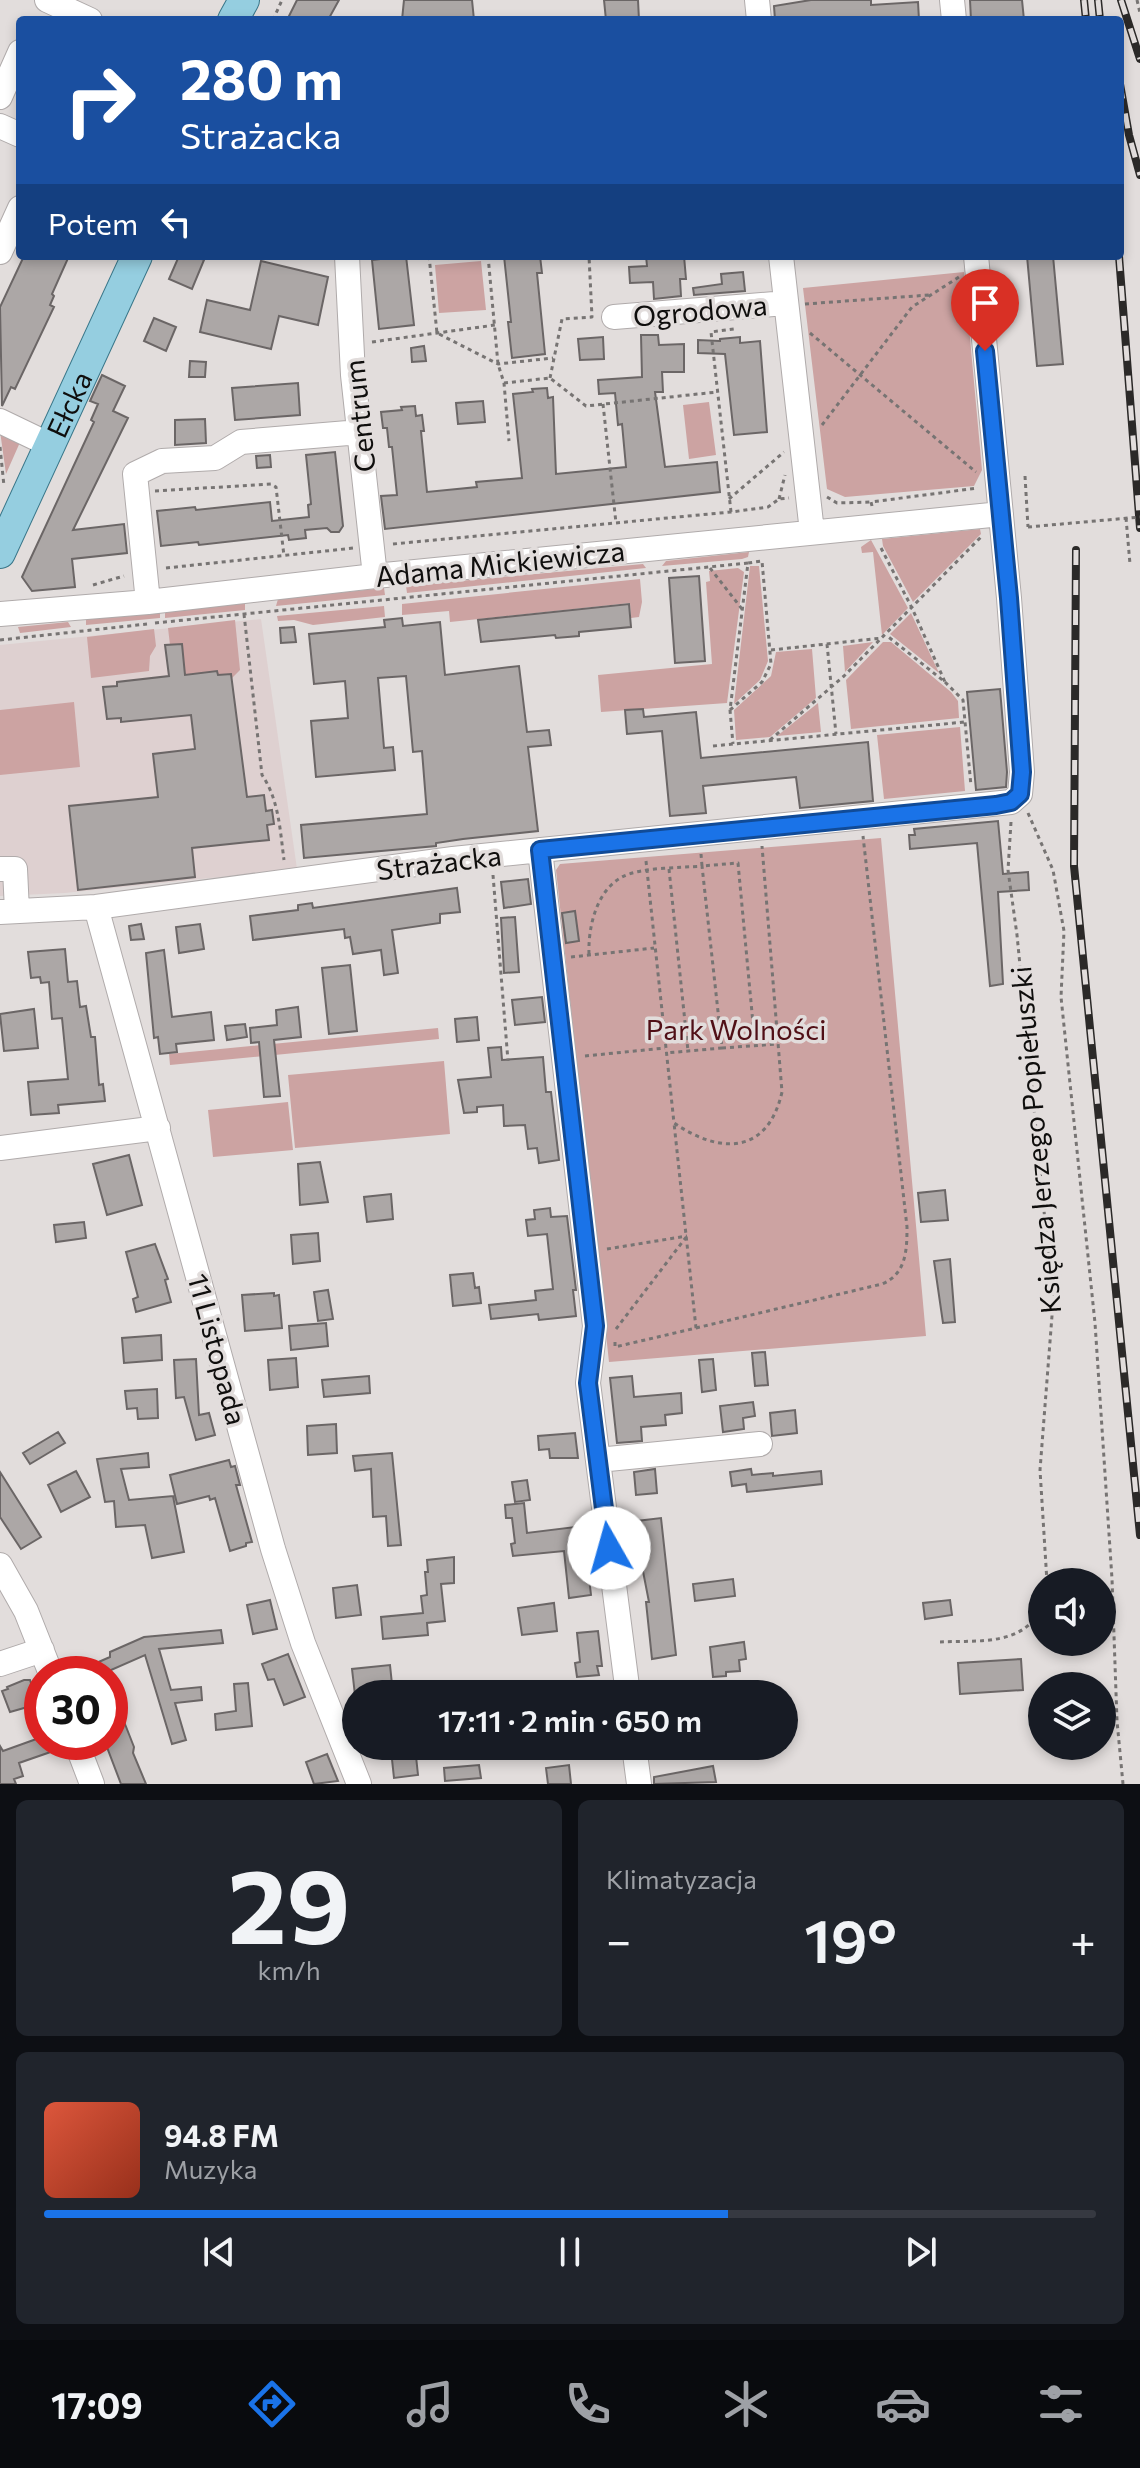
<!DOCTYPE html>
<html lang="pl">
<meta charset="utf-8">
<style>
:root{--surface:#171b24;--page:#20242c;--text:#f1f3f6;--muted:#9ea1a6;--line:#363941;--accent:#1a73e8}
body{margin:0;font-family:Commissioner,sans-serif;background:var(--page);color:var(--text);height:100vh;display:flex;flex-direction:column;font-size:30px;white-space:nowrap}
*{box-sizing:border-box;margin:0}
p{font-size:26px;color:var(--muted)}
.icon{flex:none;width:44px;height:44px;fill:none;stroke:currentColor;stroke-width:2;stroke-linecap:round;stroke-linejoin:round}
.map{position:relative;height:1784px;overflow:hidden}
.sheet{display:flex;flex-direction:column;gap:16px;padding:16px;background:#0d0f14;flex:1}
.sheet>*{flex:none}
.hud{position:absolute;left:16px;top:16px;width:1108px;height:244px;border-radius:8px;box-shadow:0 4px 12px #0003;background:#1a4fa0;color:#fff;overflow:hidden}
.controls{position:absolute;left:1028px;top:1568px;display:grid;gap:16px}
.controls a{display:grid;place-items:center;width:88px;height:88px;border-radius:50%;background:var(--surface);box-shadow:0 4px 12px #0003;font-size:40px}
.speed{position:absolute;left:24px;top:1656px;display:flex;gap:16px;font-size:40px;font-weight:700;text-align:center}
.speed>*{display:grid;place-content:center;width:104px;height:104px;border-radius:50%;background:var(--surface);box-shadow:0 4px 12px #0003;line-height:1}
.speed .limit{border:12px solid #d22;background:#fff;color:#111}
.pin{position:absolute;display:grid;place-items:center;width:68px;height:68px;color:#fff;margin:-82px -34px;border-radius:50% 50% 50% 0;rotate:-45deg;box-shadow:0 0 8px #0007}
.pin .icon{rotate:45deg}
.me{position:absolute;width:88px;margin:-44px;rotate:353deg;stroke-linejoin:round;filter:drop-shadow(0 0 6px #0008)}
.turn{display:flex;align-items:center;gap:28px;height:168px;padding:0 32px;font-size:36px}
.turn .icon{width:104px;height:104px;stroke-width:2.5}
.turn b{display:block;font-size:56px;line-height:68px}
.then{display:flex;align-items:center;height:76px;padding:0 32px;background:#0003;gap:16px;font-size:30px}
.big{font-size:60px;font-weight:600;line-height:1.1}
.sheet .widget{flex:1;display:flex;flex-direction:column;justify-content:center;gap:12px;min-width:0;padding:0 28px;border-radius:12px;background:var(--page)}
.sheet .dial{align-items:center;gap:0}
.dial b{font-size:104px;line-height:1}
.song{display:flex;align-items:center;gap:24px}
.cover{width:96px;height:96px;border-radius:12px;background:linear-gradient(135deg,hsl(10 70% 55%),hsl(10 70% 35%))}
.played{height:8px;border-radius:4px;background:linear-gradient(90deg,var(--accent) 65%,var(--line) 65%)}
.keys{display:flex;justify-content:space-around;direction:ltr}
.heat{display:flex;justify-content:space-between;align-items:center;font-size:44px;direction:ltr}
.sheet .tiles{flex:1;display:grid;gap:16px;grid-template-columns:1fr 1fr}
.widget:last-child{grid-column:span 2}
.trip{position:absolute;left:342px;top:1680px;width:456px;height:80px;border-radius:40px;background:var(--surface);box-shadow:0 4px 12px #0003;font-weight:600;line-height:80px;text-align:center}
.menu{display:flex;height:128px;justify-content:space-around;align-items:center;background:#090b0e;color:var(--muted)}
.menu .icon{width:56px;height:56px}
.menu .on{color:var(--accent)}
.menu b{font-size:36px;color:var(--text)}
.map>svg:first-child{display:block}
</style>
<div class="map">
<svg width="1140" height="1784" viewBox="0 0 1140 1784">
<rect width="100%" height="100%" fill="#e2dddc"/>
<!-- built -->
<path fill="#ded0d0" d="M261 619 297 869 65 893 0 896V645Z"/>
<!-- green -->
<path fill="#cca3a2" d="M481 261 486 310 439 313 435 265Z
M964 272 982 470 974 486 845 497 827 489 803 288Z
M709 402 716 455 689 459 683 405Z
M0 431 21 440 6 474Z
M980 529 981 534 913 602 883 546 882 539Z
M871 540 908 608 882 635 873 552 862 553 861 547Z
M749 552 748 557 742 559 662 566 666 561Z
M643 564 646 568 407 593 406 586Z
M750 566H759L768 661 760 680 734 704Z
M738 568 744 572 727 703 601 712 598 675 712 664 706 582 710 581 709 571Z
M640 579 642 602 639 617 631 618 630 603 450 622 449 611 402 615V604Z
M384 588 385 595 276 606 278 599Z
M245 602V610L165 618V611Z
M384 606 385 617 313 625 294 620 278 621 277 616Z
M160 612V618L86 625V619Z
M911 613 939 673 890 634Z
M235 620 240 670 231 679 218 675 217 671 175 676 182 644 170 645 168 628Z
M68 622 71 627 20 633 18 627Z
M154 629 156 646 150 656 149 671 91 678 87 637Z
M873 642 845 672 843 646Z
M883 642H891L951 692 958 701 959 718 851 729 846 680Z
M812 649 816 698 770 737 736 740 734 710 771 676 776 652Z
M74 702 80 767 0 775V710Z
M818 703 821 732 777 736Z
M960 727 965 791 884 799 877 735Z
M881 838 926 1336 609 1362 556 870 560 864Z
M438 1028 439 1039 170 1065 169 1054Z
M444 1061 450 1134 295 1148 288 1075Z
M288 1102 293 1150 213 1157 208 1110Z"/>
<!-- building -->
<path fill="#aca7a6" stroke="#6b6666" stroke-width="2" d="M297 0H339L328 20H287Z
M404 0H472L474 20H402Z
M604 0H638L639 20H606Z
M811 0H871V5L918 2 919 20H775L774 6Z
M970 0H1022L1024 20H971Z
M24 256H69L52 294 54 296 50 305 54 307 15 389 11 387 2 406 0 307Z
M179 256H195L204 260 192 289 169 279Z
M406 256 414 325 379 329 372 260Z
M504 256H521V258L540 256 542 273H537L545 354 512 358 508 322H511Z
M646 256H684L686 279H680L681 296 654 299 653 282 630 283 629 267 647 266Z
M1027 256H1053L1063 364 1037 366Z
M261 261 328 277 318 325 279 316 271 349 200 332 207 300 250 310Z
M743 272 745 291 694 295 693 288 722 284 721 274Z
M154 318 176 327 166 351 144 341Z
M641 335H658L659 345 684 344V372H662L663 392H655L665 467 717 462 720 492 385 529 381 496 397 495 392 447H389L387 428H383L381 412 402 410 401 407 415 406 416 416 422 415 424 431H421L427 492 477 487 476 482 522 478 513 394 533 392 532 389 547 388 548 398 553 397 556 474 626 467 622 424 618 425 615 393 599 394 598 380 642 377Z
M603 337 604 359 580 360 578 339Z
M740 337V343L760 341 767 432 734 435 725 354 698 353V340L720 341V339Z
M424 346 426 361 412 362 411 348Z
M190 361 206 362 205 377H189Z
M102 375 125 386 113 411 128 418 73 530 124 524 127 553 72 559 75 587 32 591 22 577 94 422 91 420 98 404 90 401Z
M298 383 300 415 235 420 232 388Z
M483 401 485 422 458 424 456 403Z
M205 419 206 443 175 445V420Z
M335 452 343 526 339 532H331L327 528 305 530 306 538 289 540 288 535 199 545 198 542 161 546 157 511 195 507 196 510 270 502 272 521 309 517 308 505 311 504 306 455Z
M270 455 271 467 257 468 256 456Z
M699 576 705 661 675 663 669 578Z
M629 604 631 627 579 632V636L556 638 555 635 481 642 478 620Z
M402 618 403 626 440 622 445 675 519 666 527 732 549 730 551 745 528 747 538 831 463 839 436 843V846L304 858 301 825 427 814 422 751 413 752 406 676 378 678 384 748 393 747 395 770 316 777 311 721 348 718 345 681 314 684 309 634 385 627 384 620Z
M294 627 296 642 281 643 280 628Z
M182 644 185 675 217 671 218 675 231 674 247 797 264 795 266 811 272 810 274 824 267 825 269 840 192 848 195 877 78 890 69 806 158 797 153 754 195 749 191 715 121 722V718L107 719 103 687 117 686V682L169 676 165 645Z
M1000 689 1007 772 1006 787 976 790 967 692Z
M643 709 644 717 696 712 701 758 868 742 873 801 800 808 796 777 703 786 706 813 670 816 662 731 627 734 625 710Z
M998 821 1003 874 1028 872 1029 890 998 892 1003 984 990 986 977 843 910 849 909 835H915L914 829Z
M528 879 531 904 504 908 501 882Z
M457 888 460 912 440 914V923L392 930 398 973 384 975 381 950 353 954 350 937 345 938 344 929 253 940 250 916 298 910V905L312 903 313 908Z
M575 911 579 941 566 943 562 913Z
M515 917 519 972 504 973 501 918Z
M141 924 144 939 131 940 129 926Z
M200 924 204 949 179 953 176 927Z
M65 949 68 982 77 981 80 1007 86 1006 91 1037H95L99 1085 103 1084 105 1101 58 1105 59 1113 31 1115 28 1082 68 1079 62 1018 52 1019 49 982 41 983 40 977 31 978 28 952Z
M164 950 172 1017 211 1012 214 1040 176 1044 177 1052 160 1054 158 1037 154 1038 146 953Z
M350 965 357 1031 329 1034 322 968Z
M542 997 545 1022 515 1025 512 1000Z
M298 1007 301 1037 274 1040 280 1096 264 1097 259 1042 251 1043 250 1028 277 1025 276 1010Z
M34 1009 38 1048 4 1051 0 1014Z
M477 1017 479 1040 457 1042 455 1019Z
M245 1024 247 1037 227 1040 225 1026Z
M501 1047 502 1060 543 1057 546 1092H551L559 1160 539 1163 537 1148 528 1149 525 1125 504 1126 503 1105 477 1107V1112L464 1113 458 1080 491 1077 488 1048Z
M129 1155 142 1205 107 1215 93 1164Z
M320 1162 328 1202 300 1205 298 1164Z
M945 1190 948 1220 921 1222 918 1193Z
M391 1194 393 1219 367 1222 364 1197Z
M550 1208 551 1217 567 1216 576 1290H573L576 1316 539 1320 538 1314 491 1319 489 1305 536 1300 535 1291 553 1289 547 1234 528 1236 526 1220 535 1219 534 1210Z
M84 1222 86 1238 56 1242 54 1225Z
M318 1233 320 1261 293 1264 291 1235Z
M155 1244 168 1279 165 1280 171 1302 136 1312 133 1299 138 1297 126 1252Z
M950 1259 955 1322 943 1323 934 1261Z
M473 1273 475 1288 479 1287 481 1303 453 1306 450 1275Z
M328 1290 333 1319 318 1321 314 1292Z
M274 1293V1296L279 1295 282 1328 245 1331 242 1295Z
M326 1323 328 1346 291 1350 289 1326Z
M161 1335 162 1360 124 1363 122 1338Z
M765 1352 768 1385 755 1386 752 1353Z
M296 1358 298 1387 270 1390 268 1360Z
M196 1359 199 1415 209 1413 215 1435 196 1440 184 1397 176 1398 174 1360Z
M713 1359 716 1390 702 1392 699 1360Z
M369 1376 370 1393 324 1397 322 1380Z
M632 1376 634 1397 681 1393 682 1413 665 1415 666 1425 641 1427 642 1441 617 1443 610 1378Z
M157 1389 158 1418 138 1419 137 1408 127 1409 125 1391Z
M753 1402 755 1416 743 1418 744 1429 723 1432 720 1406Z
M795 1410 797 1433 772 1436 770 1413Z
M336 1424 337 1453 308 1455 307 1426Z
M58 1432 65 1443 30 1464 23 1453Z
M575 1433 578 1458H550L549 1449 539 1450 538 1436Z
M148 1453 149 1467 121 1469 129 1500 173 1496 184 1552 152 1558 145 1525 116 1527 114 1501 105 1502 97 1459Z
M392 1453 401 1545 388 1546 386 1516 373 1517 371 1469 355 1471 353 1456Z
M229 1460 231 1467 235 1466 240 1485H236L252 1542 246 1543V1546L230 1551 215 1498 210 1500 209 1496 177 1504 170 1475Z
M655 1469 657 1493 636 1495 634 1472Z
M751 1469 752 1475 773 1473V1476L821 1471 822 1484 747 1492 746 1484 732 1486 730 1472Z
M76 1471 90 1497 61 1512 48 1485Z
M0 1472 41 1537 21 1549 0 1517Z
M527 1480 530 1500 515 1502 512 1482Z
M524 1503 527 1533 583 1526 591 1595 569 1598 564 1551 513 1556 511 1544 515 1543 512 1518H506L505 1505Z
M661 1518 676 1655 652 1659 646 1602H649L634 1525 637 1524V1521Z
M454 1557V1583L441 1584 445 1621 427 1623 428 1635 383 1639 381 1617 423 1613 421 1596 427 1595 425 1572H428L427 1560Z
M733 1579 735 1596 695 1601 693 1584Z
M357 1585 361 1615 336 1618 333 1588Z
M270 1600 277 1629 253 1634 247 1605Z
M950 1600 952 1615 925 1619 923 1603Z
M554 1603 557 1631 522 1635 518 1608Z
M221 1630 223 1643 159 1649 171 1690 201 1687 202 1700 175 1703 186 1740 172 1744 145 1655 102 1674H71L110 1657V1652L144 1637Z
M598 1631 602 1666H597L599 1675 577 1677 575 1663 580 1662 577 1633Z
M744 1642 746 1659 739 1660 740 1671 726 1672V1676L713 1677 710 1647Z
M288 1654 305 1697 284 1705 274 1679 268 1680 262 1664Z
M1021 1659 1023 1690 960 1694 958 1663Z
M390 1665 393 1694 355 1695 352 1669Z
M24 1680H30L38 1704 10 1712 2 1691 8 1689 7 1687Z
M564 1681 565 1694H526L525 1684Z
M677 1681 679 1694H643L642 1685Z
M248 1683 252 1726 216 1730 215 1714 236 1711 234 1684Z
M110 1686 134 1747 133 1753 146 1784H121L105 1742H110Z
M42 1737V1742H61L62 1748 19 1763 23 1776 14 1779 16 1784H0V1746L3 1751Z
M415 1747 418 1775 394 1778 391 1750Z
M327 1754 338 1781 314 1784 306 1762Z
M479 1765 481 1778 445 1781 444 1768Z
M569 1765 571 1784H548L546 1768Z
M713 1766 716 1782 654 1784V1777Z"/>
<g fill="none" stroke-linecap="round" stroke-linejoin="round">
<!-- minor casing -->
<g stroke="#b0abab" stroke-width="26">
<path id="minor" d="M47 0 90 20
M757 0 759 20
M952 0 954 20
M0 97 20 52
M0 126 20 135
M0 252 20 208
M347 256 353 375 375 576
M781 256 812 532
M614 317 786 303
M0 421 50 445
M148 602 135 474 162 461 215 458 241 442 360 432
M0 614 148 602 375 576 1001 514
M540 850 595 1326 588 1383 628 1694
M0 869H15L17 911
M96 907 273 1549 303 1643 359 1784
M0 912 96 907 453 859 1011 802 1020 794 1022 772 1009 598 976 256
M0 1148 158 1128
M598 1460 760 1444
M0 1565 26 1611 51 1674
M0 1664 42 1650
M76 1742 92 1784
M634 1746 639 1784"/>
</g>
<!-- major casing -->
<g stroke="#397689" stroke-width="32">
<g id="major">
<path d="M233 20 244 0"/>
<path id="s1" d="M0 553 137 256"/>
</g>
</g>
<!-- path -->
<path stroke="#777473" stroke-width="3" stroke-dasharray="4 4" stroke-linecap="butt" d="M1137 0 1140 13
M273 20 282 0
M429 256 437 333 498 364 553 358
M488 256 498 364 504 383 509 441
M805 304 929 295
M810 333 976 472
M372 342 495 325
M550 378 562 319 592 317 589 256
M504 383 550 378 586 406 717 392
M603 404 616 523
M822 425 912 307 959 277
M0 447 4 486
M1025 476 1028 527
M155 491 271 484 276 487 284 556
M827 497 837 503 871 502
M729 499 784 452
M779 499 785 475
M872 506 871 502 978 488
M731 512 711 332 734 329
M1126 518 1130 564
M393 544 731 512 768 507 779 499 789 498
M881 548 912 608 945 682 886 635
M166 568 354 548
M710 568 742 609
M93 585 124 576
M244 614 262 775C279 800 280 830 284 860
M155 623 748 563 730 710 733 744
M0 640 147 624
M827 644 836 734
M771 650 882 638
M945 682 963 700 971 786
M730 710 762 682 771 664 762 561 748 563
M770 740 844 676 982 536
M713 746 965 722
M1028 813 1053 870 1064 931 1061 997 1095 1323 1112 1579 1117 1721 1123 1784
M1011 822 1008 870 1017 935 1053 1303 1040 1470 1047 1582
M701 854 702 866 738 863 755 1045
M646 861 674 1123C721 1155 768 1154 782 1092L762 846
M669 869 688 1051
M493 875 508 1061
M589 954C588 928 596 891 622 877 641 867 680 868 702 866L722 1048 666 1053
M571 957 654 948
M722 1048 778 1044
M585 1056 665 1048
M607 1249 687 1236
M696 1328 882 1284C906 1274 907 1251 907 1227L863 836
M616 1329 687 1236
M615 1342V1347L696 1328 674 1123
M940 1642C978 1640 1023 1647 1042 1607"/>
<!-- minor -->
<use href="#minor" stroke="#fff" stroke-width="24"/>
<!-- major -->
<use href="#major" stroke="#95cee0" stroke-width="30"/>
<!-- rail casing -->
<g stroke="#2b2928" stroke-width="8">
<path id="rail" d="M1084 0 1086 20
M1098 0 1100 20
M1121 0 1140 59
M1120 84 1129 135 1140 175
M1119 256 1140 528
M1076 550 1074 866 1140 1535"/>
</g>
<!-- rail -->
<use href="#rail" stroke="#e2dddc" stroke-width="5" stroke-dasharray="15" stroke-linecap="butt"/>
<!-- path-bridge -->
<path stroke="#777473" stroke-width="3" stroke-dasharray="4 4" stroke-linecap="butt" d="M1028 527 1140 517"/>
</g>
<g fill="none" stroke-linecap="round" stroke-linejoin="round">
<!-- route casing -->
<g stroke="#114b97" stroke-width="20">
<path id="route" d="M609 1548 588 1383 595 1326 540 850 996 805 1011 802 1020 794 1022 772 1009 598 985 351"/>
</g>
<!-- route -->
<use href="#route" stroke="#1a73e8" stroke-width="14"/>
</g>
<g text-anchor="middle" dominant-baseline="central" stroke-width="7" stroke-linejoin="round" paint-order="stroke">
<!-- street labels -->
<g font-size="28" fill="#0f0e0d" stroke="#e2dddc">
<text transform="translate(700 310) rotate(-5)">Ogrodowa</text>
<text stroke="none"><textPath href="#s1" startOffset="164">Ełcka</textPath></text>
<text transform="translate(359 416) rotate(-96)">Centrum</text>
<text transform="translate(500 563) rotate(-6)">Adama Mickiewicza</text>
<text transform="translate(439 862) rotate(-7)">Strażacka</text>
<text transform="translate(1035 1140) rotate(-95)">Księdza Jerzego Popiełuszki</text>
<text transform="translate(218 1349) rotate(75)">11 Listopada</text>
</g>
<!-- park labels -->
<g font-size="28" fill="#500f16" stroke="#e2dddc">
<text x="736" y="1029">Park Wolności</text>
</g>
</g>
</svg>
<div class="controls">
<a><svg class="icon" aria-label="sound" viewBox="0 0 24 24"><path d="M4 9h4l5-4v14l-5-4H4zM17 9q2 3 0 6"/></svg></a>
<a><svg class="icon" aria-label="layers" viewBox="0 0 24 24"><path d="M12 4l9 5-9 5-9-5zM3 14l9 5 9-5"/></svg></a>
</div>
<div class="speed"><div class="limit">30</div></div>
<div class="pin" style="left:985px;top:351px;background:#d93025"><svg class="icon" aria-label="arrive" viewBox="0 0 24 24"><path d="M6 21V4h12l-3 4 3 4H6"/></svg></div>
<svg class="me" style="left:609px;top:1548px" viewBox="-20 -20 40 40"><circle r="19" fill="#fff"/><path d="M0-13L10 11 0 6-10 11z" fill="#1a73e8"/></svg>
<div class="trip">17:11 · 2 min · 650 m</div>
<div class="hud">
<div class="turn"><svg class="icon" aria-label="right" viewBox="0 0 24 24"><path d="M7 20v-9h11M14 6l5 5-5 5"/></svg><div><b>280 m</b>Strażacka</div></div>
<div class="then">Potem<svg class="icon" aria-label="left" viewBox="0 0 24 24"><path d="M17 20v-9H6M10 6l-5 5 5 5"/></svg></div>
</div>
</div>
<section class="sheet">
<div class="tiles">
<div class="widget dial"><b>29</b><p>km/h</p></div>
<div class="widget"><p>Klimatyzacja</p>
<div class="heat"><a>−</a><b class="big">19°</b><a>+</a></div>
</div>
<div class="widget">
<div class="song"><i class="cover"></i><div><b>94.8 FM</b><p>Muzyka</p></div></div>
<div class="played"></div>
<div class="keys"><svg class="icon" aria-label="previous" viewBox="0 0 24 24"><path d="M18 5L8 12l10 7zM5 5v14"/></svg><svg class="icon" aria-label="pause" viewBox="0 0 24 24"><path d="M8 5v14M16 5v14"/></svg><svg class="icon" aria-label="next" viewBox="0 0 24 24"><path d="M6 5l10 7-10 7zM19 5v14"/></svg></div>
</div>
</div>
</section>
<nav class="menu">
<b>17:09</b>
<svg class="icon on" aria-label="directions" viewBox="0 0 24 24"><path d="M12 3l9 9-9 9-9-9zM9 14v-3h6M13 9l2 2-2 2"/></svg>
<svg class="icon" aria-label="music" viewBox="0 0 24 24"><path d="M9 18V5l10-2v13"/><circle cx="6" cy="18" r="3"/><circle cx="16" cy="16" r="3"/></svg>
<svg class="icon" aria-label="phone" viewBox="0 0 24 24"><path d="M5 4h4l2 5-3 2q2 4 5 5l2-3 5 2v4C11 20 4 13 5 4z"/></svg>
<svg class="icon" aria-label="climate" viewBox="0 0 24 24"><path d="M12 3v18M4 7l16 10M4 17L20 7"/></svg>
<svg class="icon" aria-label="car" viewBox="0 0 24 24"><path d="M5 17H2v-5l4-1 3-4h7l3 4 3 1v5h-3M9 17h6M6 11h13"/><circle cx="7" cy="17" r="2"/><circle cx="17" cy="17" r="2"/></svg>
<svg class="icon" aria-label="filters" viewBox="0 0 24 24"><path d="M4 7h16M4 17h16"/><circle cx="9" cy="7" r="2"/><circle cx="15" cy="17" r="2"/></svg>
</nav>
